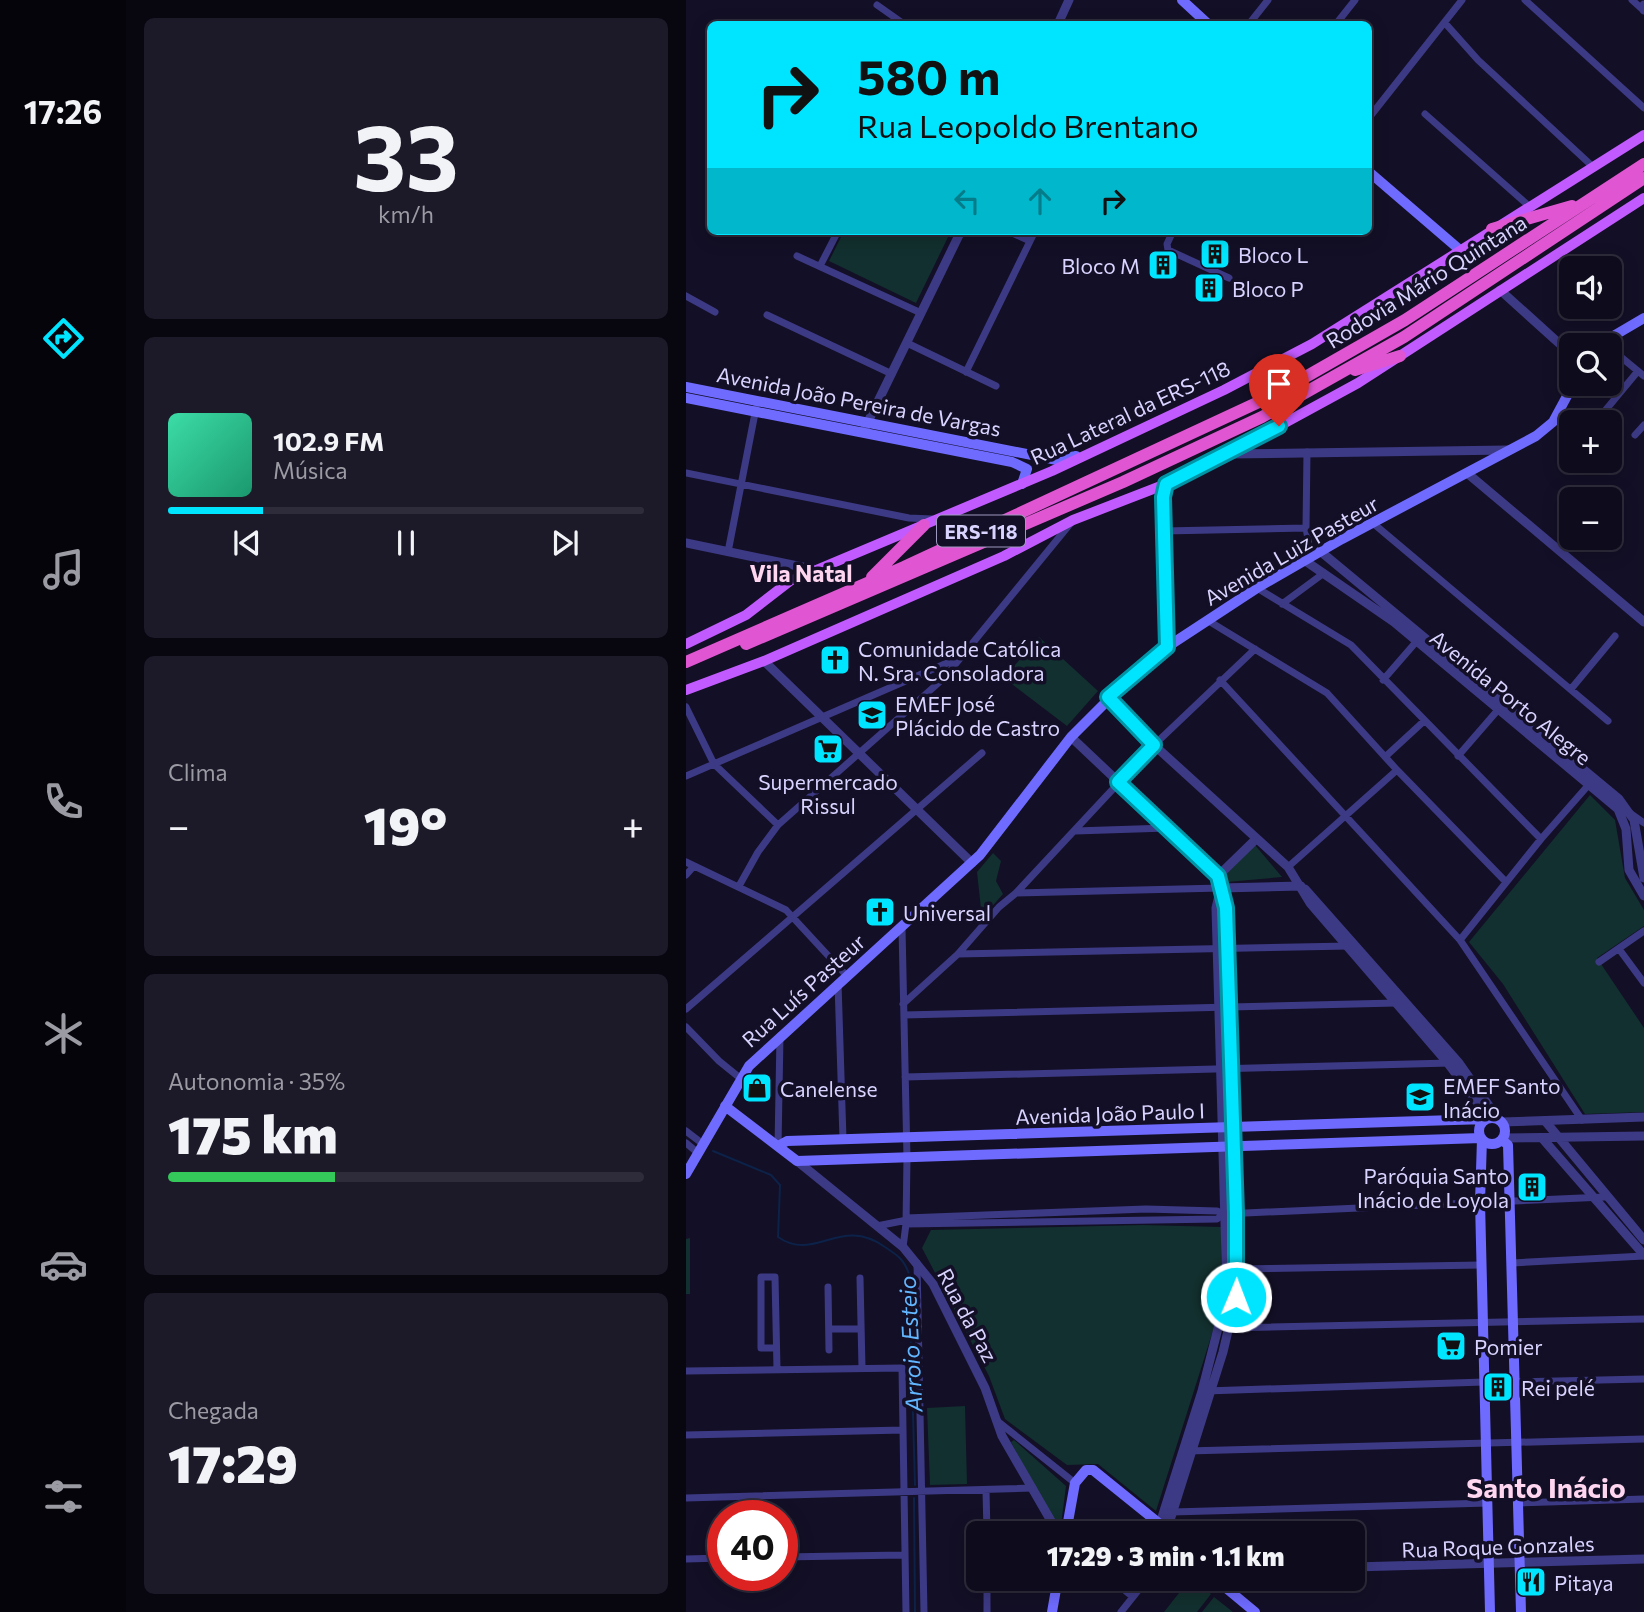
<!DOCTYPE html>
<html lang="pt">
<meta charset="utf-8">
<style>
:root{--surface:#0e0b1c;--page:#1c1929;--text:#f1f3f6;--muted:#9b9ba3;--line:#2e2b3b;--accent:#00e5ff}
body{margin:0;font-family:Commissioner,sans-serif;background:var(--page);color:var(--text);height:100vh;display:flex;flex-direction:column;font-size:26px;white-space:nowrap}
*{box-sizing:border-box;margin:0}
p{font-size:23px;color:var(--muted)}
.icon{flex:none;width:38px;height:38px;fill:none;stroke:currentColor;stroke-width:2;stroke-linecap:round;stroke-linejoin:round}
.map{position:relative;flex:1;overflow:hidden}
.drawer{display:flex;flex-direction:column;gap:18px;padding:18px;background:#08060f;width:560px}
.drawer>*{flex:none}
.hud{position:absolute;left:21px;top:21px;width:665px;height:214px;border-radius:10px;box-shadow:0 4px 18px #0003,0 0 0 2px var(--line);background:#00e5ff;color:#111;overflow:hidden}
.buttons{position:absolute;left:873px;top:256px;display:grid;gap:14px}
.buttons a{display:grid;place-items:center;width:63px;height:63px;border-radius:10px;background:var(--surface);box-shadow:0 4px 18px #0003,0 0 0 2px var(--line);font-size:35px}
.speed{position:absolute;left:21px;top:1500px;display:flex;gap:14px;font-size:35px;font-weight:700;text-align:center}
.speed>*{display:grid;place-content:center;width:91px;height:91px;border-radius:50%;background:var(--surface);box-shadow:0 4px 18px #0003,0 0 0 2px var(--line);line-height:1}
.speed .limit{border:10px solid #d22;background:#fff;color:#111}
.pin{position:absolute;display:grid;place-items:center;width:60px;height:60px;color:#fff;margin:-72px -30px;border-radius:50% 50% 50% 0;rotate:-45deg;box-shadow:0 0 7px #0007}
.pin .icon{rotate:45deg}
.me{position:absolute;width:77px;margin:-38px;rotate:1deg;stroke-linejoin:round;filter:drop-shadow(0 0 5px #0008)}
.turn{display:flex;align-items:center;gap:24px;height:147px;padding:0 35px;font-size:32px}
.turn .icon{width:91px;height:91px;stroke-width:2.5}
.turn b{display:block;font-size:49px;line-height:60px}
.lanes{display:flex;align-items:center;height:66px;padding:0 35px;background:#0003;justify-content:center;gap:35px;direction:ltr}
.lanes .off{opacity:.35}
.big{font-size:52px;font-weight:800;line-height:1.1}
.drawer .widget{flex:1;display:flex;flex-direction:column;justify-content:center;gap:10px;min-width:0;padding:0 24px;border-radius:10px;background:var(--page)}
.drawer .dial{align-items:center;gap:0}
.dial b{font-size:91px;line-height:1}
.song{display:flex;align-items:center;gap:21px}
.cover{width:84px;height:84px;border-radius:10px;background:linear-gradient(135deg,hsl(160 70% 55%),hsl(160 70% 35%))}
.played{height:7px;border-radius:4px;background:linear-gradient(90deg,var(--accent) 20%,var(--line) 20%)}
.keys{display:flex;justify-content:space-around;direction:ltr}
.heat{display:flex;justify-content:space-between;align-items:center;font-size:38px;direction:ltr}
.charge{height:10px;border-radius:5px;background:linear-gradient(90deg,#34c759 35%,var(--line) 0)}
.trip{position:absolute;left:280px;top:1521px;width:399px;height:70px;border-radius:10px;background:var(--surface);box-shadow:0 4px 18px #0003,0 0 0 2px var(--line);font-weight:800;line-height:70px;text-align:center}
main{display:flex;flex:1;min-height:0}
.tabs{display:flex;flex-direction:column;width:126px;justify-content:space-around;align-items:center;background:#06040b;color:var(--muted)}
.tabs .icon{width:49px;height:49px}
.tabs .active{color:var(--accent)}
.tabs b{font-size:32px;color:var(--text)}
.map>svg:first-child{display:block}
</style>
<main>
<nav class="tabs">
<b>17:26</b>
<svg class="icon active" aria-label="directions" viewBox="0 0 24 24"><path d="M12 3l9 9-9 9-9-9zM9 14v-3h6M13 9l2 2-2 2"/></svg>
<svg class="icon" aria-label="music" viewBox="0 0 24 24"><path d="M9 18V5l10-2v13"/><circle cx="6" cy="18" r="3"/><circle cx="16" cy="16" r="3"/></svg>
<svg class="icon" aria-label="phone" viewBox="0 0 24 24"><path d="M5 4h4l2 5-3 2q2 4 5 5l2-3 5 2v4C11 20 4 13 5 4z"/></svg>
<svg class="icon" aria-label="climate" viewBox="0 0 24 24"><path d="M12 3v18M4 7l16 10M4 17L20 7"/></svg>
<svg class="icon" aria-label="car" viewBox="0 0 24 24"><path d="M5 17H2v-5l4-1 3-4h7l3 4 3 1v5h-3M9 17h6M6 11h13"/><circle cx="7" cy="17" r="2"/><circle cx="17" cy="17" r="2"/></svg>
<svg class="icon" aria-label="filters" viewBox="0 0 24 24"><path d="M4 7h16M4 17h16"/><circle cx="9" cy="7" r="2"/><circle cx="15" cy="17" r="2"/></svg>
</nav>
<section class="drawer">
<div class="widget dial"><b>33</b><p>km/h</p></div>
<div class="widget">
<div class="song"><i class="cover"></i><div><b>102.9 FM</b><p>Música</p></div></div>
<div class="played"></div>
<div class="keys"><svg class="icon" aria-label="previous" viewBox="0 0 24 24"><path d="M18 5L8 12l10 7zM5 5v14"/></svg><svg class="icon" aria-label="pause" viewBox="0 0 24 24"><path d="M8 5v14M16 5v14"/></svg><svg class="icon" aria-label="next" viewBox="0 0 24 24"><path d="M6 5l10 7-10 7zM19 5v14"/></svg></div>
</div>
<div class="widget"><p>Clima</p>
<div class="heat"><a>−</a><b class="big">19°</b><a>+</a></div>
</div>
<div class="widget"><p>Autonomia · 35%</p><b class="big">175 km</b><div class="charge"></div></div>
<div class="widget"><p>Chegada</p><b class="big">17:29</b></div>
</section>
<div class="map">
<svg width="958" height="1612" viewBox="0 0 958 1612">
<rect width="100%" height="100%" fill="#130f26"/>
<!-- green -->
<path fill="#12302f" d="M158 231H265L230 303 143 261Z
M353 637 412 691 381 726 318 678Z
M904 795 929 820 939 878 958 910V926L911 958 958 1028V1112L899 1114 817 984 783 942Z
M569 845 596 877 541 882 538 875Z
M307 853 315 861 310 881 317 894 296 918 291 872Z
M457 1225 535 1227 536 1302 470 1511 412 1464 381 1465 319 1419 303 1376 236 1248 245 1230Z
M4 1238V1294H0V1239Z
M279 1406 281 1484 244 1485 241 1408Z
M328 1440 380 1486 374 1533 325 1442Z
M504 1579 525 1594 511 1612H478Z
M528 1597 547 1612H516Z"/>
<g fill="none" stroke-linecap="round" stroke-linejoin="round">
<!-- stream -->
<path stroke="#0c2248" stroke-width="2" d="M27 1151 85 1175 94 1185 92 1237C129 1263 154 1215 199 1247 211 1255 218 1259 223 1274L229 1485
M228 1498 229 1612"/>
<!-- minor -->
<path stroke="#3d3a85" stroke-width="7" d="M839 0 958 108
M946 0 956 9
M191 5 218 24
M759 23 792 60 905 165
M563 24 582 0
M650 24 669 0
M739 114 843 206
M682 119 776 0
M322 231 344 241
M487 231 481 244 482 250 543 278
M111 256 235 313
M134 266 152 231
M0 296 29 312
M81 315 206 374
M221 343 310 386
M924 348 958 376
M280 372 349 231
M918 412 952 371
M949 435 958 425
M621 452 620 528 625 556
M0 473 223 518 246 519
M688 524 922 721
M478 531 620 528
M42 552 70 408
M571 588 665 645 855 839
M596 604 638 573
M521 620 641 693 711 770 820 882
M534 680 774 940 896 1120
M697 680 730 642
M885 689 929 636
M0 707 28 764 92 825
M772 756 811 711
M699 757 737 722
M0 776 275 657
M944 813 958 823
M389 831 481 828
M0 862 100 910 160 975
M602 867 711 770
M0 875 8 866
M53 886 72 852 92 825 258 678 384 524
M330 893 535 888
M216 928 221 1158 220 1224 217 1247
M774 940 855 839 906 781
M933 949 958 983
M272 954 663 946
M913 962 958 931
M152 983 157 1139
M217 1004 272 954 313 907 330 893 468 745 569 649
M0 1009 296 753
M218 1015 710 1003
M0 1027 33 1061 54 1078
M219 1077 764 1063
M0 1131 17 1144
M0 1143 12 1153
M92 1146 94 1036
M220 1218 460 1209 531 1211 538 1214 919 1197
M220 1224 531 1219 538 1214
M191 1226 221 1220
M231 1263 238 1612
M826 1263 958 1256
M548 1269 795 1265
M174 1278 176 1368
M142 1287 143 1350
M539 1328 958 1319
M143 1329H175
M89 1348H75V1277H89L91 1369
M0 1371 216 1368 220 1612
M829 1382 958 1379
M520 1391 798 1382
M310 1420 389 1483
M0 1435 217 1430
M501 1451 958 1439
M300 1490 301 1533
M0 1498 347 1488
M832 1503 958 1499
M486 1512 802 1503
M96 1557 217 1555
M0 1559 37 1558
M301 1578V1612
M424 1578 447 1597
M435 1612 462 1578"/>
<!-- tertiary -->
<path stroke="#3d3a85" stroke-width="9" d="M958 5V10
M372 24 383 0
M814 290 886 355
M179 428 275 231
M543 454 821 450
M781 473 958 622
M480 484 477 497 481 647
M0 543 131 570
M634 551 933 799 948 820 958 878
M618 560 708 622 932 809 940 829 943 870 958 896
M78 661 286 863
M422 697 468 745 602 867 624 903 761 1062 803 1118
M385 737 532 876 540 908 550 1213V1297L537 1352 480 1533
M532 876 570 839
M535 888 615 886
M619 889 773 1063 813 1120
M816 1122 958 1117
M860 1122 958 1240
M818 1138 958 1136
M856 1138 958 1255
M111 1161 217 1247 247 1284 299 1388 316 1436 372 1533
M471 1533 516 1391 541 1293 530 908 534 891
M667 1567 958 1559"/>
<!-- secondary -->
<path stroke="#6f6bff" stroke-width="10" d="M496 0 522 24
M682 171 774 250
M912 345 958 318
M0 387 371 460 390 456
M0 398 326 462 341 469 336 484
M39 1106 111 1161 795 1138
M793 1131a13 13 0 1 1 26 0a13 13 0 1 1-26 0Z
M796 1139 794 1202 804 1612
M816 1140 822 1145 835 1612
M92 1146 101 1141 800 1119
M0 1174 63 1066 294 855 385 737 450 672 481 647 571 588 656 539 850 436 867 422 888 383
M380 1533 389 1483 400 1470H407L485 1533
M528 1578 569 1612
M366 1612 372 1578"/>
<!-- primary -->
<path stroke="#c25bff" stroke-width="10" d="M0 644 60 615 104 581 366 471 538 390 626 344 958 135
M0 690 78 661 318 556 387 520 480 484 542 454 672 383 958 198"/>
<!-- trunk -->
<path stroke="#e055d1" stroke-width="12" d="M806 229 886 206
M669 370 714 356
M186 577 238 525
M60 644 437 482 576 417 718 337 958 178
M0 662 218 567 588 395 719 320 958 164"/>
</g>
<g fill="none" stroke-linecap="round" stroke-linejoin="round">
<!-- route casing -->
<g stroke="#0095a6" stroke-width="18">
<path id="route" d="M550 1297V1213L540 908 532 876 432 782 468 745 422 697 481 647 477 497 480 484 593 426"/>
</g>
<!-- route -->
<use href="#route" stroke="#00e5ff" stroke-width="12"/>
</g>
<!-- icons -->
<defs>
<g id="building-square" transform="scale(1.575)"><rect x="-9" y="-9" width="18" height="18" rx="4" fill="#00e5ff" stroke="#130f26"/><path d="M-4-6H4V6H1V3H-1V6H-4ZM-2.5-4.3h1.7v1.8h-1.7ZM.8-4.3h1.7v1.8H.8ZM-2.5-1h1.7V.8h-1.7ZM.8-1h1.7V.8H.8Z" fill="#111"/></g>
<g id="church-square" transform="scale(1.575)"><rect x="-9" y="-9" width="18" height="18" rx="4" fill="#00e5ff" stroke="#130f26"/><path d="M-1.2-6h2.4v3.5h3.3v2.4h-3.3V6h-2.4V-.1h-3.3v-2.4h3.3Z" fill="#111"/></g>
<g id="school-square" transform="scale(1.575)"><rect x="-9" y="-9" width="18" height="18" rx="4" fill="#00e5ff" stroke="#130f26"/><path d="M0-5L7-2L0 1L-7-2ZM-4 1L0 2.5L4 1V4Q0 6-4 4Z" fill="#111"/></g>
<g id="supermarket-square" transform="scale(1.575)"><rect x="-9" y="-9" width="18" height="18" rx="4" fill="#00e5ff" stroke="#130f26"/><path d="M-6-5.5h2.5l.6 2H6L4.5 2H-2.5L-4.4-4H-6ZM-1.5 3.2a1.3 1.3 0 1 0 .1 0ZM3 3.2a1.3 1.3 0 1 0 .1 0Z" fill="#111"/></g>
<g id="shop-square" transform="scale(1.575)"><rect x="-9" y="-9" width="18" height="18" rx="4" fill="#00e5ff" stroke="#130f26"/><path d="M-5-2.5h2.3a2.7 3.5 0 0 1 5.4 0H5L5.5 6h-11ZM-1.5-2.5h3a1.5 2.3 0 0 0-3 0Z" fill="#111"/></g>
<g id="restaurant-square" transform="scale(1.575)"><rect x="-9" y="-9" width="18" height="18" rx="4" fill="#00e5ff" stroke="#130f26"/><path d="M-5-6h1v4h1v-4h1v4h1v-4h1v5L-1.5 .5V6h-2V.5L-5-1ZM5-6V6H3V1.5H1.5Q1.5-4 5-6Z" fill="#111"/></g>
</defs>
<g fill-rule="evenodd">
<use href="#building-square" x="529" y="254"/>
<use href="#building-square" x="477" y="265"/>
<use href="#building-square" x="523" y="288"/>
<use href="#church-square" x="149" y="660"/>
<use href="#school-square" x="186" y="715"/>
<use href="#supermarket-square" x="142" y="749"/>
<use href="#church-square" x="194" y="912"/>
<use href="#shop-square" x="71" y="1088"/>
<use href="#school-square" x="734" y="1097"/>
<use href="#building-square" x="846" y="1187"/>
<use href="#supermarket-square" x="765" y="1346"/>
<use href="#building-square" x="812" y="1387"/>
<use href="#restaurant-square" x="845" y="1582"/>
</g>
<g text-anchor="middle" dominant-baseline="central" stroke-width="7" stroke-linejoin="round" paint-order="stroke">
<!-- shield labels -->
<rect fill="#130f26" stroke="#9e99be" stroke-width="2" x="251" y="515.5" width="88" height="31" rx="5"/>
<g font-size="19" font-weight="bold" fill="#d9d4ff">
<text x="295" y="531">ERS-118</text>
</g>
<!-- poi labels -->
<g font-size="21" fill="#d9d4ff" stroke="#130f26" text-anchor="start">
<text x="552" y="254">Bloco L</text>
<text x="454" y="265" text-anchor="end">Bloco M</text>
<text x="546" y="288">Bloco P</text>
<text x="172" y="648">Comunidade Católica<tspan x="172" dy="24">N. Sra. Consoladora</tspan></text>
<text x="209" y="703">EMEF José<tspan x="209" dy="24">Plácido de Castro</tspan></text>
<text x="142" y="781" text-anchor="middle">Supermercado<tspan x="142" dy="24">Rissul</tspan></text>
<text x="217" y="912">Universal</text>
<text x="757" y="1085">EMEF Santo<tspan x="757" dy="24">Inácio</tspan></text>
<text x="94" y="1088">Canelense</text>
<text x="823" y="1175" text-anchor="end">Paróquia Santo<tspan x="823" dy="24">Inácio de Loyola</tspan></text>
<text x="788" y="1346">Pomier</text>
<text x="835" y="1387">Rei pelé</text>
<text x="868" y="1582">Pitaya</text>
</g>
<!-- street labels -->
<g font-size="21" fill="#d9d4ff" stroke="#130f26">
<text transform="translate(740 281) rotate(-32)">Rodovia Mário Quintana</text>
<text transform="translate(173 401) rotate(11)">Avenida João Pereira de Vargas</text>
<text transform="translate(444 412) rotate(-25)">Rua Lateral da ERS-118</text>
<text transform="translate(605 550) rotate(-30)">Avenida Luiz Pasteur</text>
<text transform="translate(825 697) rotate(39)">Avenida Porto Alegre</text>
<text transform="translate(117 990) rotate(-42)">Rua Luís Pasteur</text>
<text transform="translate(424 1113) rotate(-2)">Avenida João Paulo I</text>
<text transform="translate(282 1315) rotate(62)">Rua da Paz</text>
<text transform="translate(812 1546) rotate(-2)">Rua Roque Gonzales</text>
</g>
<!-- neighbourhood labels -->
<g font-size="23" font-weight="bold" fill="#ffd6f0" stroke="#130f26">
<text x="115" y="573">Vila Natal</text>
</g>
<!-- water labels -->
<g font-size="23" font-style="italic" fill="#62b6ff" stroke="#130f26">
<text transform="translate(224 1344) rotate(-93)">Arroio Esteio</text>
</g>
<!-- district labels -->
<g font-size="28" font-weight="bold" fill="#ffd6f0" stroke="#130f26">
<text x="860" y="1487">Santo Inácio</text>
</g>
</g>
</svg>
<div class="buttons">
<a><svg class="icon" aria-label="sound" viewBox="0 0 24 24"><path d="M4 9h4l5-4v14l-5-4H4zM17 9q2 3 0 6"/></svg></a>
<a><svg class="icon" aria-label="search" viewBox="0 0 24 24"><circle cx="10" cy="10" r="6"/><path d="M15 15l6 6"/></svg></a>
<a>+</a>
<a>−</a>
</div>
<div class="speed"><div class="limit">40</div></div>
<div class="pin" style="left:593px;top:426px;background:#d93025"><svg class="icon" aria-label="arrive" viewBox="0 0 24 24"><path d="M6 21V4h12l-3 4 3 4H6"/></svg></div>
<svg class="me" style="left:550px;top:1297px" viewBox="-20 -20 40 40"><circle r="17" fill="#00e5ff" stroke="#fff" stroke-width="3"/><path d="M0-11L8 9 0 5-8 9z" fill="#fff"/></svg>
<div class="trip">17:29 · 3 min · 1.1 km</div>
<div class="hud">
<div class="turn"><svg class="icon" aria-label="right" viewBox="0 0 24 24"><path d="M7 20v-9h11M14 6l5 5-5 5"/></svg><div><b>580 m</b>Rua Leopoldo Brentano</div></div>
<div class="lanes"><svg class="icon off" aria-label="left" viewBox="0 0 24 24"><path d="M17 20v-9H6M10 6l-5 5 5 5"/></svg><svg class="icon off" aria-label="ahead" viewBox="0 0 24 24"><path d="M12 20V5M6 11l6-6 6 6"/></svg><svg class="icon" aria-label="right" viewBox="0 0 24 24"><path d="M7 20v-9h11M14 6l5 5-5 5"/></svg></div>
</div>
</div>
</main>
